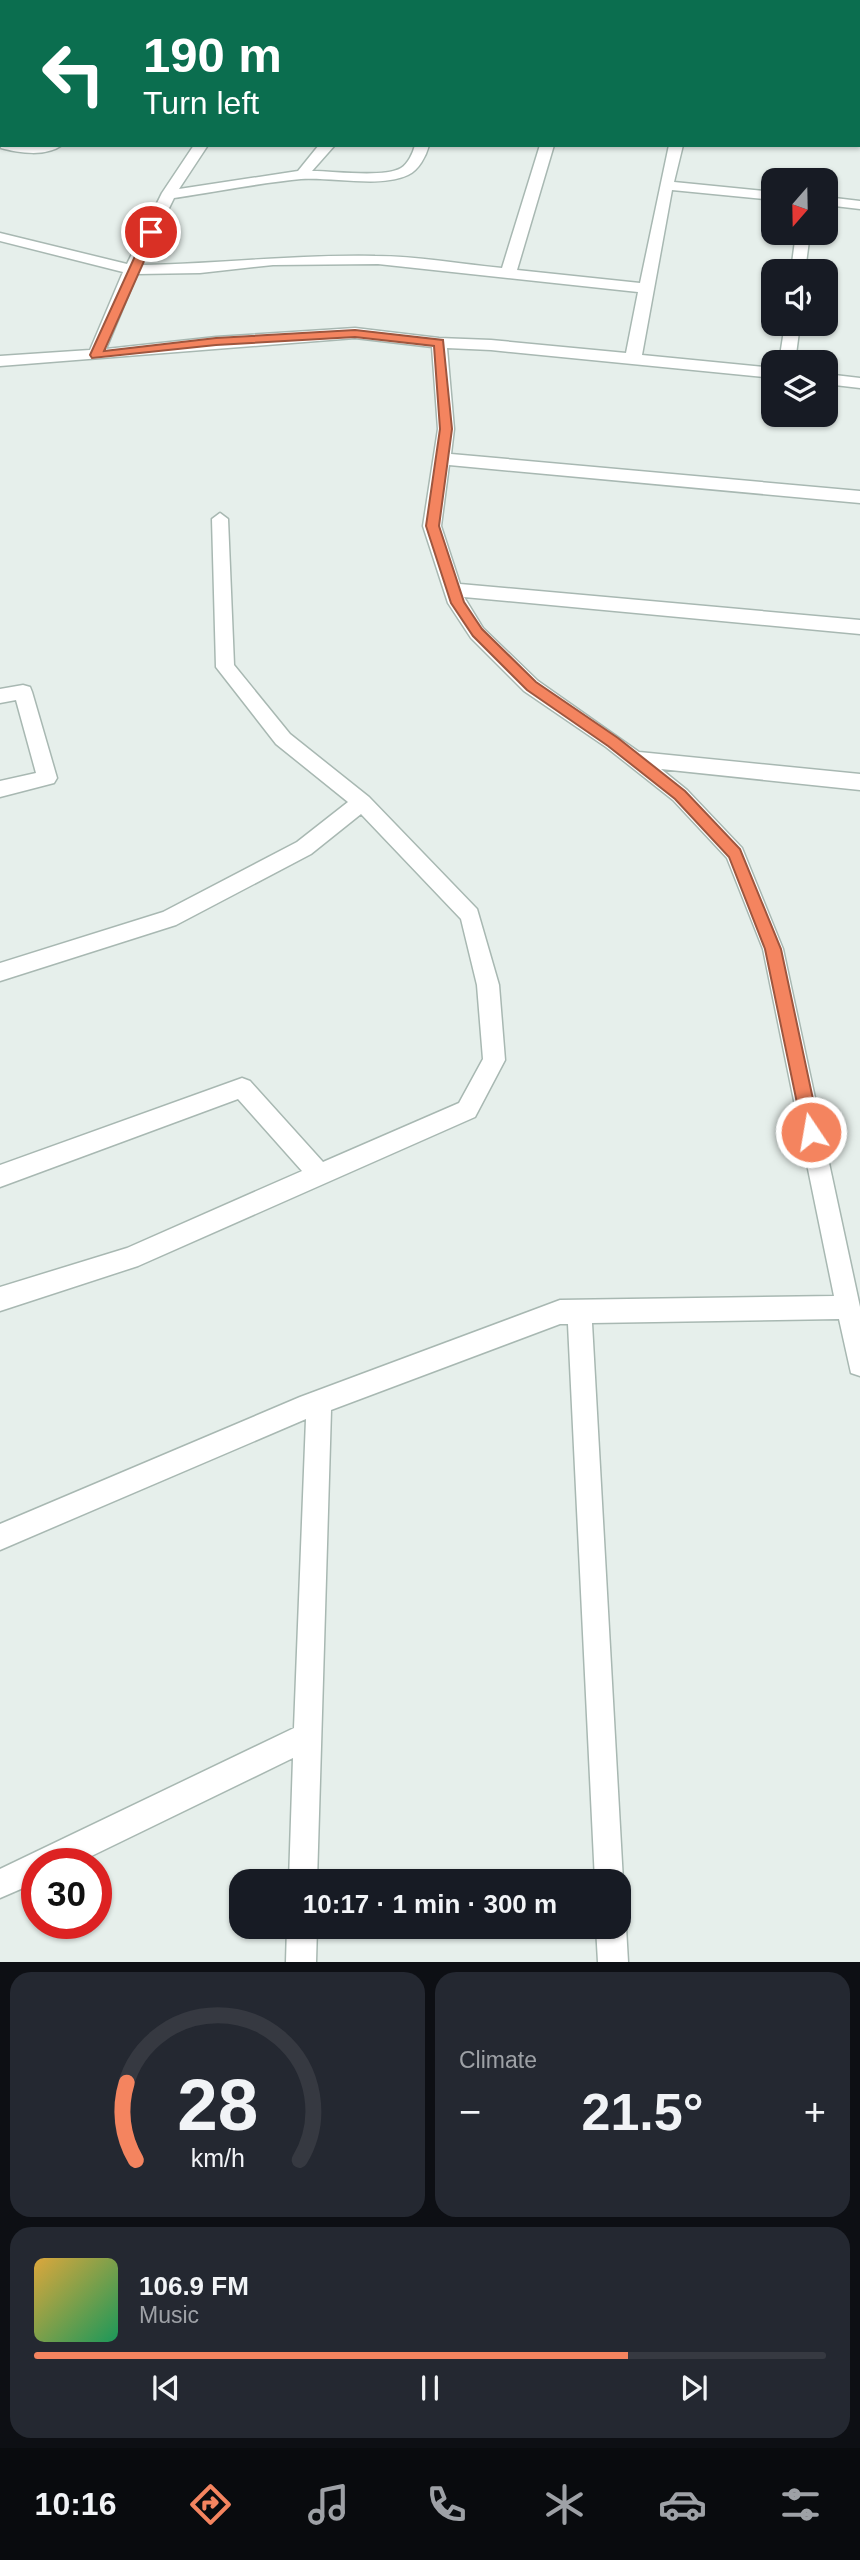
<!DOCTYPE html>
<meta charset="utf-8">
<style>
:root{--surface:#171b24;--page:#242831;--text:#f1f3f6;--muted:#9ea1a6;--line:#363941;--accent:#f4845f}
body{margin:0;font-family:Helvetica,sans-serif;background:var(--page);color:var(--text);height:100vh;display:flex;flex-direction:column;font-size:26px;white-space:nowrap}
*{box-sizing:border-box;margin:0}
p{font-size:23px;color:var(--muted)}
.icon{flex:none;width:38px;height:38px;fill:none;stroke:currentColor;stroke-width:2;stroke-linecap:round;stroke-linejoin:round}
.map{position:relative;height:1962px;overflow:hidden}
.details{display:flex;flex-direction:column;gap:10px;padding:10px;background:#0d0f14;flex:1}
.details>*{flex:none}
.hud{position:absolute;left:0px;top:0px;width:861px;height:147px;box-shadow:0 2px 5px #0004;background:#0b6e4f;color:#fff;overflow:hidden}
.needle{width:46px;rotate:200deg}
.controls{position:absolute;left:761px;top:168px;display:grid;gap:14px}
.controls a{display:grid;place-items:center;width:77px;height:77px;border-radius:14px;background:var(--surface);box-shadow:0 2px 5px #0004;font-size:35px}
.speed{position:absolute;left:21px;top:1848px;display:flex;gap:14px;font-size:35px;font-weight:700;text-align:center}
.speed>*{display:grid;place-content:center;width:91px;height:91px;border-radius:50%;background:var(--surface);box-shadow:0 2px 5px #0004;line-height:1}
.speed .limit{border:10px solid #d22;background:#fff;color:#111}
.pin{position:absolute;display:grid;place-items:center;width:60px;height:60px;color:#fff;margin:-30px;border:4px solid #fff;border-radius:50%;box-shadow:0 2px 7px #0007}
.me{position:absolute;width:77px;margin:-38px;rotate:348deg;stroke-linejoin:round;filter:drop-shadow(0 0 5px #0008)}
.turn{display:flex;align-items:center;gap:24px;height:147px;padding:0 28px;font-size:32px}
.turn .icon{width:91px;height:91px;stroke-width:2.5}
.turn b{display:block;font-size:49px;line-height:60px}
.big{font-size:52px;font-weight:800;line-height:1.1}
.details .card{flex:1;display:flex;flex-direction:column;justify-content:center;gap:10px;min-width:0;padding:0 24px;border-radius:21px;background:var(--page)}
.details .dial{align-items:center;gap:0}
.dial svg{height:182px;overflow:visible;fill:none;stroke:var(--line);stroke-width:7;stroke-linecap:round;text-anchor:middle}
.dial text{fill:var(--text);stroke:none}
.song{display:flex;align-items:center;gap:21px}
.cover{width:84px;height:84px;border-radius:10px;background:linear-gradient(135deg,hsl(40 70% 55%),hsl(150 70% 35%))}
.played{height:7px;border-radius:4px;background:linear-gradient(90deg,var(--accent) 75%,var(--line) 75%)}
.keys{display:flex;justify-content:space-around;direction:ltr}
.heat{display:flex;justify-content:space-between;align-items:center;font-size:38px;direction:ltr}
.details .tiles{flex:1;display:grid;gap:10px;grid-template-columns:1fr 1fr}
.card:last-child{grid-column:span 2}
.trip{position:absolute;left:229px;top:1869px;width:402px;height:70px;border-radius:21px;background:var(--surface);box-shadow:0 2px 5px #0004;font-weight:800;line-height:70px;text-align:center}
.menu{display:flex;height:112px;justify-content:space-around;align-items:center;background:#090b0e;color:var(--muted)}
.menu .icon{width:49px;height:49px}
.menu .active{color:var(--accent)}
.menu b{font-size:32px;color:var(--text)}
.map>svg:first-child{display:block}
</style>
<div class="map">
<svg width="860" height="1962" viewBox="0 0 860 1962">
<rect width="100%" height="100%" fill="#e6efeb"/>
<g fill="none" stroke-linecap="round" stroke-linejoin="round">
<!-- street casing -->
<g stroke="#a8b8b2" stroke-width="3">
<path id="street" d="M103 0H122L123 2H104Z
M451 0H467L450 2Z
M585 0H597L584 2Z
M0 62 2 63V71L0 70Z
M2 142V145H62C46 157 19 153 1 148Z
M194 145H208L179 189 298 171 319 145H335L312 171C332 171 385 178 401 168 408 164 413 153 415 145H429C426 156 419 170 408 175 381 188 332 177 301 179 259 183 216 192 174 198L141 265C219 264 297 254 375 256 417 256 460 264 502 268L540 145H554L517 270 640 283 669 145H683L674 182 774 192V200L672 190 642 355 774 368V378L491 350 447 348 454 429 451 454 860 491V503L449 465 441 526 460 584 860 620V634L464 597 483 628 538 681 639 752 860 774V790L661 769 687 790 742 848 783 949 860 1307V1376L851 1373 839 1319 592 1323 623 1881 620 1891V1881H595L568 1324H560L331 1410 317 1881H289L293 1758 75 1864H37V1882L0 1898V1869L294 1728 306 1419 0 1550V1524L300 1397 560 1300 834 1296 763 949 727 858 673 800 606 747 524 691 471 638 448 603 423 526 438 429 432 347 355 338 0 366V356L90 350 123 272 0 241V233L127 264 162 193ZM378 264 638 292 626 353 491 340 439 338 355 328 216 337 106 349 137 274 200 273 273 265Z
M826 197 860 201V209L826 205Z
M796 233H810L805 271H791Z
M785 324H800L795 362H779Z
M826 374 860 378V388L826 384Z
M220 513 228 519 234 665 290 734 369 797 477 909 499 985 505 1060 475 1117 138 1266 0 1311V1287L127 1248 302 1171 238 1099 0 1187V1165L242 1078 250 1081 323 1162 459 1103 483 1059 477 985 461 919 361 814 311 854 176 925 0 981V963L163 912 297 842 348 802 276 744 216 667 212 519Z
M23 685 30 687 32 692 57 778 54 783 0 797V781L36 773 16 700 0 703V689Z
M620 1916 626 1927 628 1962H598L596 1927H620Z
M287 1927H317L316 1962H286Z"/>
</g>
<!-- street -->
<use href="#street" fill="#fff" fill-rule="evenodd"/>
</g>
<!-- route -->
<path fill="#f4845f" stroke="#9f563e" stroke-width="2" d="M151 229 157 232 104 351 216 338 355 330 443 340 452 429 439 526 464 602 482 629 536 682 618 738 685 791 740 849 781 949 820 1132 817 1138 811 1140 805 1138 803 1132 765 949 729 857 675 799 608 746 527 690 473 636 451 603 426 526 440 429 434 346 355 337 216 345 92 358 90 355 146 232Z"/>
</svg>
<div class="controls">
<a><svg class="needle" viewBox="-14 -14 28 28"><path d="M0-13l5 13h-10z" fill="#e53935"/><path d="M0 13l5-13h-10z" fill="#9ea1a6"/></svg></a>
<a><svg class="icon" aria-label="sound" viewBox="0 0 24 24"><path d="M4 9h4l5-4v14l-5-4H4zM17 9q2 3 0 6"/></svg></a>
<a><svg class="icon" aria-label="layers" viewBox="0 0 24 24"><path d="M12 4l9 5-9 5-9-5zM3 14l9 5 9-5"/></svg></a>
</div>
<div class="speed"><div class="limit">30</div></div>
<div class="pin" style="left:151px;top:232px;background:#d93025"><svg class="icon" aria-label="arrive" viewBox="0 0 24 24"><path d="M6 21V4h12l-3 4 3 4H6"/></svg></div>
<svg class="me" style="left:811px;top:1132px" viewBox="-20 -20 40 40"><circle r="17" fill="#f4845f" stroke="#fff" stroke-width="3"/><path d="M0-11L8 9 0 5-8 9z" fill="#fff"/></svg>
<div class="trip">10:17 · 1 min · 300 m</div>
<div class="hud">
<div class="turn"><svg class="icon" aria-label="left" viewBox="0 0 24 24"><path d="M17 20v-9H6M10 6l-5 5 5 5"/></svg><div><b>190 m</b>Turn left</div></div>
</div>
</div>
<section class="details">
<div class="tiles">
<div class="card dial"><svg viewBox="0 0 100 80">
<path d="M14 69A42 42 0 1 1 86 69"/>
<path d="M14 69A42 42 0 0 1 10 35" stroke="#f4845f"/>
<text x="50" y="56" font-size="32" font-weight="700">28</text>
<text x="50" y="72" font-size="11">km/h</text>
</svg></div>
<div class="card"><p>Climate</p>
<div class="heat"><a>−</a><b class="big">21.5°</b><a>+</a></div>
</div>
<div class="card">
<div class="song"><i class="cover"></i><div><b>106.9 FM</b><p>Music</p></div></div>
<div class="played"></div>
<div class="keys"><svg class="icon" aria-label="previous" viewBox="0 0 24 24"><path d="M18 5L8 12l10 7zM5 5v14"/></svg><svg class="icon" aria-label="pause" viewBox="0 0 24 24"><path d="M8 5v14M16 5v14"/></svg><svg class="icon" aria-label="next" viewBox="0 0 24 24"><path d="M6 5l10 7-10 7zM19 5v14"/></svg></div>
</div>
</div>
</section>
<nav class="menu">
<b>10:16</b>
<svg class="icon active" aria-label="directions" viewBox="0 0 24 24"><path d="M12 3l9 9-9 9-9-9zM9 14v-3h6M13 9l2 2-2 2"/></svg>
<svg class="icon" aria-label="music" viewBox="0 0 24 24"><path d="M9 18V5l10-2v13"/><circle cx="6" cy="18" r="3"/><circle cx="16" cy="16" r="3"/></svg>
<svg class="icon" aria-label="phone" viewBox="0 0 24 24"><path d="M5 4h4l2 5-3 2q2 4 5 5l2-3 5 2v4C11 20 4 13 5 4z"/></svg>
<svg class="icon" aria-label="climate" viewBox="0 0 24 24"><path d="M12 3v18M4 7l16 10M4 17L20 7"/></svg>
<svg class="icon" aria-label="car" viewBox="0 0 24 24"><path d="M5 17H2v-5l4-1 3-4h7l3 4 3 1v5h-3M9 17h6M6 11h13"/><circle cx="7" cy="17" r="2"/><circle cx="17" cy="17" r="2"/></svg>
<svg class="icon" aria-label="filters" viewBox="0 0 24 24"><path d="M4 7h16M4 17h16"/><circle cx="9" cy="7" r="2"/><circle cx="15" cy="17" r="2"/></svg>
</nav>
